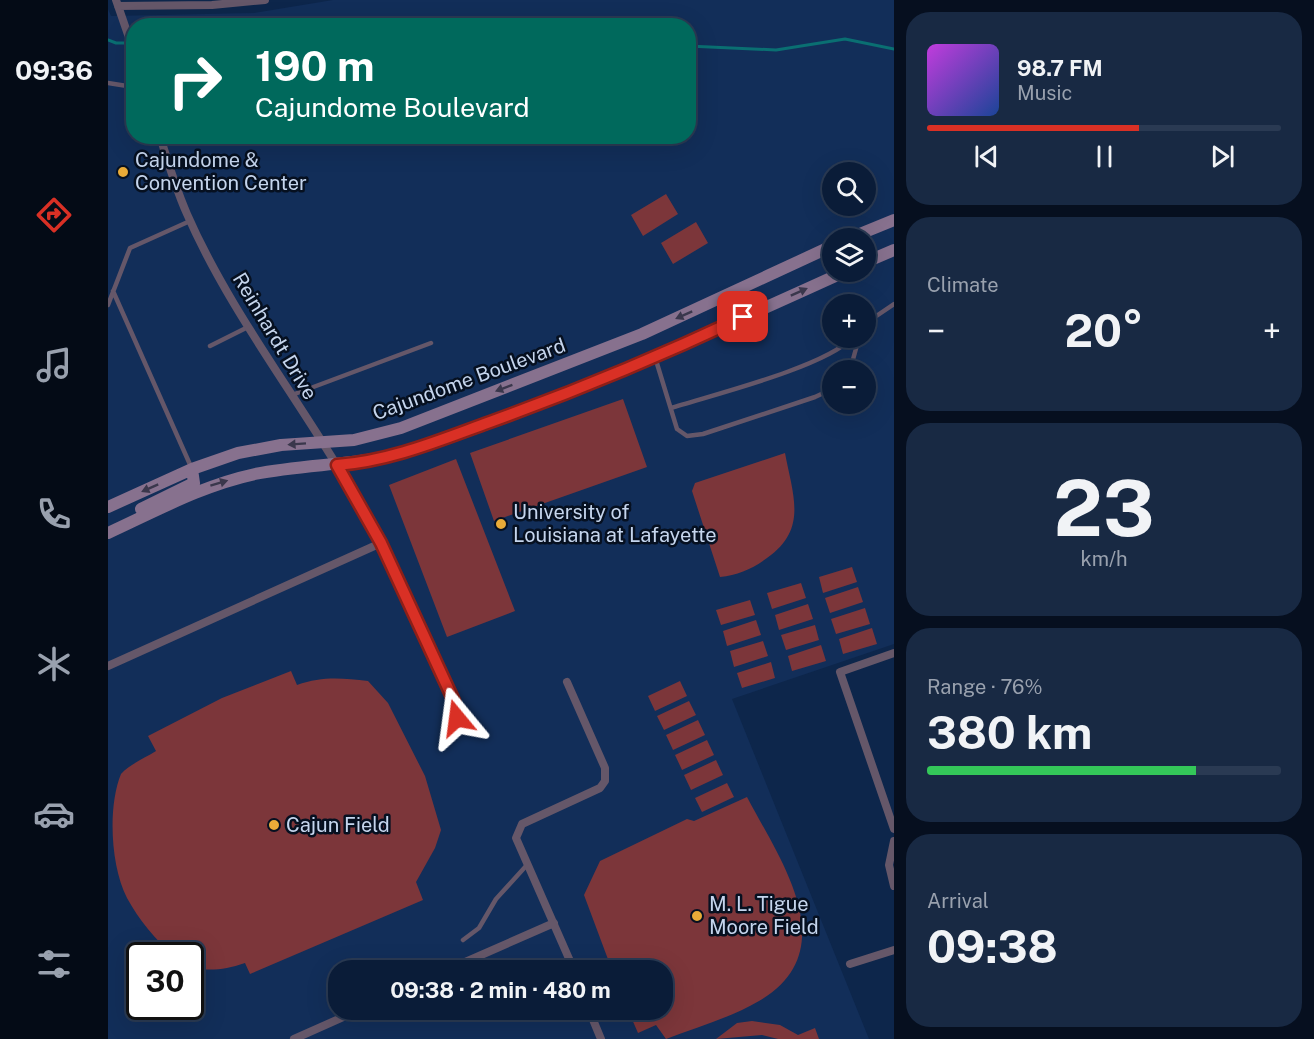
<!DOCTYPE html>
<meta charset="utf-8">
<style>
:root{--surface:#0a1c38;--page:#182943;--text:#f1f3f6;--muted:#99a1ae;--line:#2a3a53;--accent:#d93025}
body{margin:0;font-family:"Public Sans",sans-serif;background:var(--page);color:var(--text);height:100vh;display:flex;flex-direction:column;font-size:22px;white-space:nowrap}
*{box-sizing:border-box;margin:0}
p{font-size:20px;color:var(--muted)}
.icon{flex:none;width:33px;height:33px;fill:none;stroke:currentColor;stroke-width:2;stroke-linecap:round;stroke-linejoin:round}
.map{position:relative;flex:1;overflow:hidden}
.panel{display:flex;flex-direction:column;gap:12px;padding:12px;background:#060f1f;width:420px}
.panel>*{flex:none}
.guide{position:absolute;left:18px;top:18px;width:570px;height:126px;border-radius:24px;box-shadow:0 6px 24px #0002,0 0 0 2px var(--line);background:#00695c;color:#fff;overflow:hidden}
.tools{position:absolute;left:714px;top:162px;display:grid;gap:12px}
.tools a{display:grid;place-items:center;width:54px;height:54px;border-radius:50%;background:var(--surface);box-shadow:0 6px 24px #0002,0 0 0 2px var(--line);font-size:30px}
.speed{position:absolute;left:18px;top:942px;display:flex;gap:12px;font-size:30px;font-weight:700;text-align:center}
.speed>*{display:grid;place-content:center;width:78px;height:78px;border-radius:50%;background:var(--surface);box-shadow:0 6px 24px #0002,0 0 0 2px var(--line);line-height:1}
.speed .limit{border:3px solid #111;border-radius:9px;background:#fff;color:#111}
.pin{position:absolute;display:grid;place-items:center;width:51px;height:51px;color:#fff;margin:-26px;border-radius:12px;box-shadow:0 3px 9px #0006}
.me{position:absolute;width:66px;margin:-33px;rotate:344deg;stroke-linejoin:round;filter:drop-shadow(0 0 4px #0008)}
.turn{display:flex;align-items:center;gap:21px;height:126px;padding:0 30px;font-size:27px}
.turn .icon{width:78px;height:78px;stroke-width:2.5}
.turn b{display:block;font-size:42px;line-height:51px}
.big{font-size:45px;font-weight:700;line-height:1.1}
.panel .card{flex:1;display:flex;flex-direction:column;justify-content:center;gap:9px;min-width:0;padding:0 21px;border-radius:24px;background:var(--page)}
.panel .dial{align-items:center;gap:0}
.dial b{font-size:78px;line-height:1}
.song{display:flex;align-items:center;gap:18px}
.cover{width:72px;height:72px;border-radius:9px;background:linear-gradient(135deg,hsl(290 70% 55%),hsl(220 70% 35%))}
.played{height:6px;border-radius:3px;background:linear-gradient(90deg,var(--accent) 60%,var(--line) 60%)}
.keys{display:flex;justify-content:space-around;direction:ltr}
.heat{display:flex;justify-content:space-between;align-items:center;font-size:33px;direction:ltr}
.charge{height:9px;border-radius:4px;background:linear-gradient(90deg,#34c759 76%,var(--line) 0)}
.trip{position:absolute;left:220px;top:960px;width:345px;height:60px;border-radius:24px;background:var(--surface);box-shadow:0 6px 24px #0002,0 0 0 2px var(--line);font-weight:700;line-height:60px;text-align:center}
main{display:flex;flex:1;min-height:0}
.tabs{display:flex;flex-direction:column;width:108px;justify-content:space-around;align-items:center;background:#040b16;color:var(--muted)}
.tabs .icon{width:42px;height:42px}
.tabs .on{color:var(--accent)}
.tabs b{font-size:27px;color:var(--text)}
.map>svg:first-child{display:block}
</style>
<main>
<nav class="tabs">
<b>09:36</b>
<svg class="icon on" aria-label="directions" viewBox="0 0 24 24"><path d="M12 3l9 9-9 9-9-9zM9 14v-3h6M13 9l2 2-2 2"/></svg>
<svg class="icon" aria-label="music" viewBox="0 0 24 24"><path d="M9 18V5l10-2v13"/><circle cx="6" cy="18" r="3"/><circle cx="16" cy="16" r="3"/></svg>
<svg class="icon" aria-label="phone" viewBox="0 0 24 24"><path d="M5 4h4l2 5-3 2q2 4 5 5l2-3 5 2v4C11 20 4 13 5 4z"/></svg>
<svg class="icon" aria-label="climate" viewBox="0 0 24 24"><path d="M12 3v18M4 7l16 10M4 17L20 7"/></svg>
<svg class="icon" aria-label="car" viewBox="0 0 24 24"><path d="M5 17H2v-5l4-1 3-4h7l3 4 3 1v5h-3M9 17h6M6 11h13"/><circle cx="7" cy="17" r="2"/><circle cx="17" cy="17" r="2"/></svg>
<svg class="icon" aria-label="filters" viewBox="0 0 24 24"><path d="M4 7h16M4 17h16"/><circle cx="9" cy="7" r="2"/><circle cx="15" cy="17" r="2"/></svg>
</nav>
<div class="map">
<svg width="786" height="1039" viewBox="0 0 786 1039">
<rect width="100%" height="100%" fill="#0d264b"/>
<!-- built -->
<path fill="#122e59" fill-rule="evenodd" d="M225 0H786V644L624 699 761 1039H0V9L3 16 146 13ZM26 26H580V136H26ZM724 172H758V206H724ZM724 238H758V272H724ZM724 304H758V338H724ZM724 370H758V404H724ZM32 956H82V1006H32ZM231 970H555V1010H231Z"/>
<!-- green -->
<path fill="#7c363a" d="M558 194 570 214 535 236 523 215Z
M588 222 600 243 565 264 553 243Z
M515 399 539 467 386 521 362 453Z
M677 453C685 496 700 529 659 558 644 569 630 575 612 577L584 491 587 483Z
M348 459 407 611 339 637 281 485Z
M744 567 749 582 715 593 711 577Z
M693 583 698 598 664 609 659 593Z
M750 587 755 602 722 613 717 598Z
M642 600 647 615 613 625 608 610Z
M700 604 705 619 671 630 667 615Z
M757 608 762 624 728 634 723 619Z
M648 620 653 635 619 646 615 631Z
M707 625 711 640 678 650 673 635Z
M764 628 769 644 735 654 731 639Z
M655 641 660 656 626 667 622 651Z
M713 645 718 661 684 671 680 656Z
M663 662 667 678 634 688 629 673Z
M183 671 189 685C214 676 234 678 260 681L280 703 317 776 333 830 327 848 308 882 315 900 142 974 137 963C117 970 103 971 83 968L82 956 65 955C47 939 31 920 19 898 2 865 0 805 13 774 22 764 37 758 48 751L40 736 114 698Z
M572 681 579 696 547 711 540 696Z
M581 701 588 715 556 730 549 716Z
M590 720 597 735 565 750 558 735Z
M599 740 606 755 574 770 567 755Z
M608 760 615 775 583 790 576 775Z
M619 783 626 797 594 812 587 798Z
M639 797C672 860 738 950 651 1001 622 1018 589 1027 558 1039L548 1025 530 1033 520 1010H555V970H504L476 895 492 861 579 819 586 821Z
M644 1021 672 1025 690 1035 707 1028 711 1039H670L654 1035 608 1039 629 1023Z"/>
<g fill="none" stroke-linecap="round" stroke-linejoin="round">
<!-- stream -->
<path stroke="#0a6f72" stroke-width="3" d="M0 40 8 43H22
M580 46 668 50 737 39 786 49"/>
<!-- lane -->
<path stroke="#655769" stroke-width="4.5" d="M0 83 19 86 26 84
M5 291 84 469
M0 305 22 248 82 221
M758 323 786 304
M102 346 140 327
M547 357 569 429 579 436 595 434 707 397 724 389
M742 370 751 338
M184 395 323 343
M563 408C604 395 717 367 744 338
M355 940 371 928 388 899 418 866"/>
<!-- street -->
<path stroke="#655769" stroke-width="8" d="M8 0 26 52
M10 6 104 5 157 0
M52 136C60 163 68 189 79 214 118 303 178 382 228 464 274 539 308 621 346 701L349 718
M786 653 732 672 786 829
M0 666 273 543
M459 682 497 768V781L492 788 414 824 408 838 466 970
M786 841 781 865 786 886
M742 964 786 950
M339 970 446 923
M481 1010 493 1039
M186 1039 251 1010"/>
<!-- secondary -->
<path stroke="#87718e" stroke-width="12" d="M742 238 786 220
M758 262 786 250
M0 507 84 469 130 453 173 445 246 440 293 428 534 334 724 246
M33 509 86 483 84 469
M0 533C48 511 95 485 147 474 201 463 255 466 308 449 455 400 595 336 736 272"/>
</g>
<!-- one-way arrows -->
<defs><path id="oneway-solid" d="M-6-.8H1V-3.2L6.5 0L1 3.2V.8H-6Z" transform="scale(1.5)"/></defs>
<g fill="#3a374c">
<use href="#oneway-solid" transform="translate(691 292) rotate(-24)"/>
<use href="#oneway-solid" transform="translate(576 315) rotate(156)"/>
<use href="#oneway-solid" transform="translate(396 388) rotate(159)"/>
<use href="#oneway-solid" transform="translate(189 444) rotate(176)"/>
<use href="#oneway-solid" transform="translate(111 483) rotate(-17)"/>
<use href="#oneway-solid" transform="translate(42 488) rotate(156)"/>
</g>
<g fill="none" stroke-linecap="round" stroke-linejoin="round">
<!-- route casing -->
<g stroke="#8d1f18" stroke-width="15">
<path id="route" d="M349 718 346 701 273 543 229 465C283 461 332 440 382 422 468 391 552 356 635 317"/>
</g>
<!-- route -->
<use href="#route" stroke="#d93025" stroke-width="10"/>
</g>
<!-- markers -->
<g fill="#e9ab38" stroke="#061020" stroke-width="2">
<circle cx="15" cy="172" r="6"/>
<circle cx="393" cy="524" r="6"/>
<circle cx="166" cy="825" r="6"/>
<circle cx="589" cy="916" r="6"/>
</g>
<g text-anchor="middle" dominant-baseline="central" stroke-width="5" stroke-linejoin="round" paint-order="stroke">
<!-- poi labels -->
<g font-size="20" fill="#c5d5ed" stroke="#061020" text-anchor="start">
<text x="27" y="160">Cajundome &amp;<tspan x="27" dy="23">Convention Center</tspan></text>
<text x="405" y="512">University of<tspan x="405" dy="23">Louisiana at Lafayette</tspan></text>
<text x="178" y="825">Cajun Field</text>
<text x="601" y="904">M. L. Tigue<tspan x="601" dy="23">Moore Field</tspan></text>
</g>
<!-- street labels -->
<g font-size="20" fill="#c5d5ed" stroke="#061020">
<text transform="translate(167 336) rotate(59)">Reinhardt Drive</text>
<text transform="translate(361 379) rotate(-20)">Cajundome Boulevard</text>
</g>
</g>
</svg>
<div class="tools">
<a><svg class="icon" aria-label="search" viewBox="0 0 24 24"><circle cx="10" cy="10" r="6"/><path d="M15 15l6 6"/></svg></a>
<a><svg class="icon" aria-label="layers" viewBox="0 0 24 24"><path d="M12 4l9 5-9 5-9-5zM3 14l9 5 9-5"/></svg></a>
<a>+</a>
<a>−</a>
</div>
<div class="speed"><div class="limit">30</div></div>
<div class="pin" style="left:635px;top:317px;background:#d93025"><svg class="icon" aria-label="arrive" viewBox="0 0 24 24"><path d="M6 21V4h12l-3 4 3 4H6"/></svg></div>
<svg class="me" style="left:349px;top:718px" viewBox="-20 -20 40 40"><path d="M0-17L14 15 0 8-14 15z" fill="#d93025" stroke="#fff" stroke-width="4"/></svg>
<div class="trip">09:38 · 2 min · 480 m</div>
<div class="guide">
<div class="turn"><svg class="icon" aria-label="right" viewBox="0 0 24 24"><path d="M7 20v-9h11M14 6l5 5-5 5"/></svg><div><b>190 m</b>Cajundome Boulevard</div></div>
</div>
</div>
<section class="panel">
<div class="card">
<div class="song"><i class="cover"></i><div><b>98.7 FM</b><p>Music</p></div></div>
<div class="played"></div>
<div class="keys"><svg class="icon" aria-label="previous" viewBox="0 0 24 24"><path d="M18 5L8 12l10 7zM5 5v14"/></svg><svg class="icon" aria-label="pause" viewBox="0 0 24 24"><path d="M8 5v14M16 5v14"/></svg><svg class="icon" aria-label="next" viewBox="0 0 24 24"><path d="M6 5l10 7-10 7zM19 5v14"/></svg></div>
</div>
<div class="card"><p>Climate</p>
<div class="heat"><a>−</a><b class="big">20°</b><a>+</a></div>
</div>
<div class="card dial"><b>23</b><p>km/h</p></div>
<div class="card"><p>Range · 76%</p><b class="big">380 km</b><div class="charge"></div></div>
<div class="card"><p>Arrival</p><b class="big">09:38</b></div>
</section>
</main>
